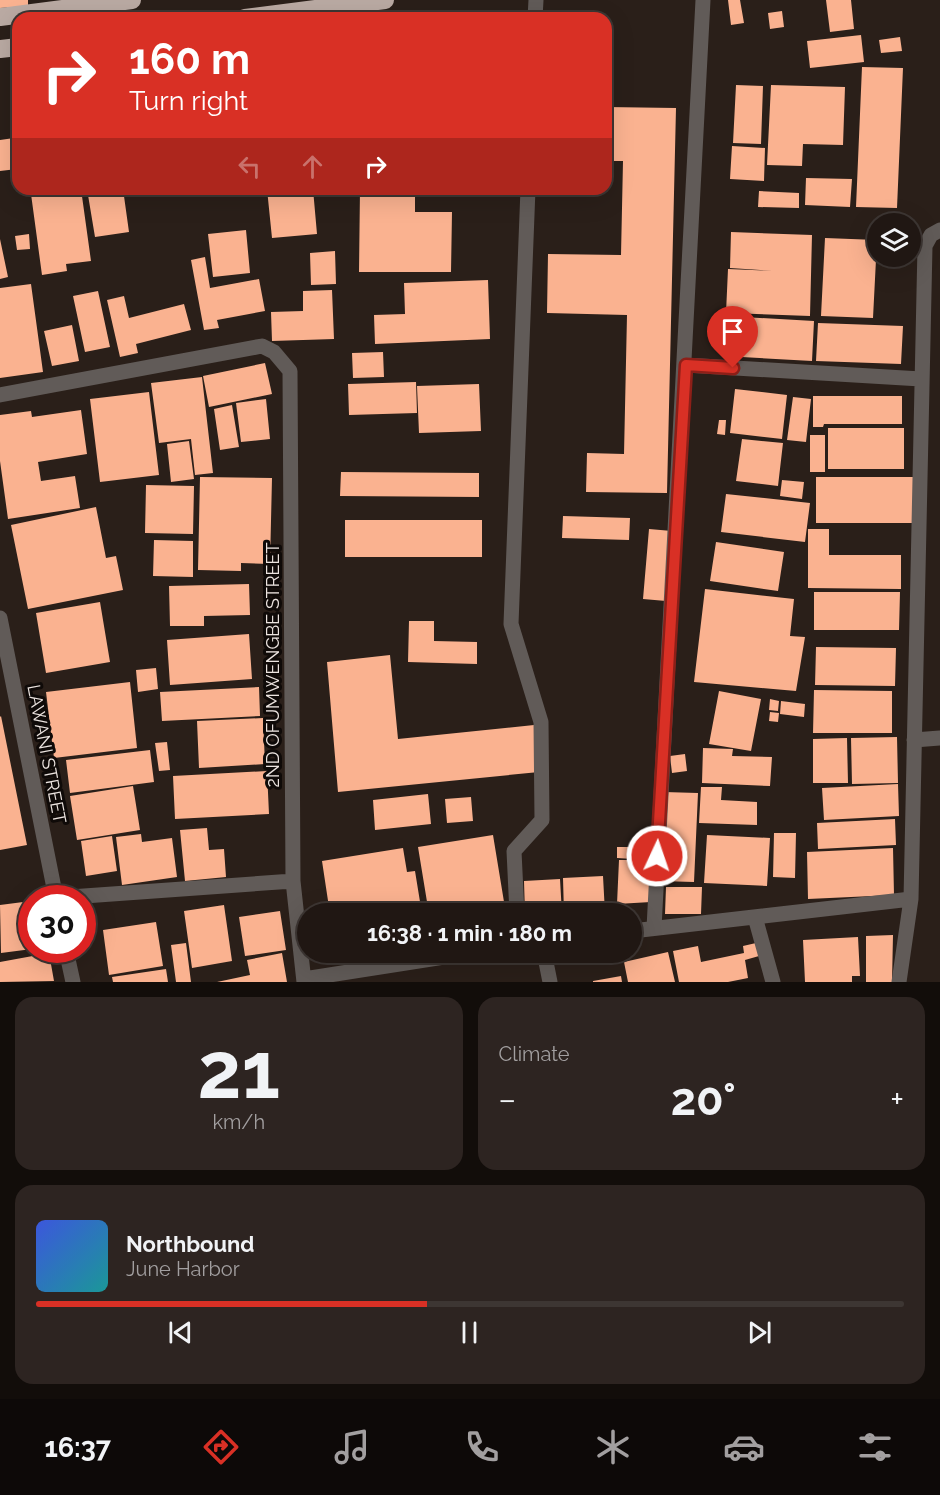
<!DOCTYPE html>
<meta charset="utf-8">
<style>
:root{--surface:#201713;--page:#2d2421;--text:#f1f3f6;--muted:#a29fa0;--line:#3d3633;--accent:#d93025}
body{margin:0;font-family:Raleway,sans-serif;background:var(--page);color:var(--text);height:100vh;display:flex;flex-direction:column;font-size:22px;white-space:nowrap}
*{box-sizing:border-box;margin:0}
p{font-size:20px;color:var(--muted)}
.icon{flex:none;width:33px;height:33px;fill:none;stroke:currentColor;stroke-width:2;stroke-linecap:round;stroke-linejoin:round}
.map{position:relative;height:982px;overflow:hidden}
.drawer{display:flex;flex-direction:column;gap:15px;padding:15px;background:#120d0a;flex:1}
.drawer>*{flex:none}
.banner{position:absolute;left:12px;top:12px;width:600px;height:183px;border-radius:18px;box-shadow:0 6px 24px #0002,0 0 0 2px var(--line);background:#d93025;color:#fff;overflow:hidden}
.tools{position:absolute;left:867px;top:213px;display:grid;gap:12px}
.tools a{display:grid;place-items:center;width:54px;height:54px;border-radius:50%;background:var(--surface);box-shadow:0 6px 24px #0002,0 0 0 2px var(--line);font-size:30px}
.speed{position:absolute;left:18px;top:885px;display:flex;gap:12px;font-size:30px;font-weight:700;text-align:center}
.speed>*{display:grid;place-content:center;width:78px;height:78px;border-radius:50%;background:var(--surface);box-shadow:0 6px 24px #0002,0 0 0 2px var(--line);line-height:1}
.speed .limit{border:9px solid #d22;background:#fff;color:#111}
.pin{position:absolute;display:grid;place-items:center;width:51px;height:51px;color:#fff;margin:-62px -26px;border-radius:50% 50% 50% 0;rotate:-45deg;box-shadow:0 0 6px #0007}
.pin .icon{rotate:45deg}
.me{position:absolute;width:66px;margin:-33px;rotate:3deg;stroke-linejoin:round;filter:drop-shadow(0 0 4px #0008)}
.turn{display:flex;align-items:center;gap:21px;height:126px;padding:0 18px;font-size:27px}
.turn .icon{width:78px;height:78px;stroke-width:2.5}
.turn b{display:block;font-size:42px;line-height:51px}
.lanes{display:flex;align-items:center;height:57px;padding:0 18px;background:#0003;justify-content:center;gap:30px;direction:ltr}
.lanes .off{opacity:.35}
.big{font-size:45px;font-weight:700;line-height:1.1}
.drawer .card{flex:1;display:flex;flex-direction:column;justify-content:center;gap:9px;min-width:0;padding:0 21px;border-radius:18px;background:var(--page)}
.drawer .dial{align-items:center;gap:0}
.dial b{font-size:78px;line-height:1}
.song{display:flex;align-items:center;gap:18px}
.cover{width:72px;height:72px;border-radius:9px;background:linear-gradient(135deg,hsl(230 70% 55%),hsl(180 70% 35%))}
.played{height:6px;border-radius:3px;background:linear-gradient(90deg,var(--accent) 45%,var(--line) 45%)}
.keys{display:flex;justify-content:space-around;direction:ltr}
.heat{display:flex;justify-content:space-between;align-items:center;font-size:33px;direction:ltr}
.drawer .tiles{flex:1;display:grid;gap:15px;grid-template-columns:1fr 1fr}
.card:last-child{grid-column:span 2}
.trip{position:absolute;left:297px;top:903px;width:345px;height:60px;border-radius:30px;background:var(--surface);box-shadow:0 6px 24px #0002,0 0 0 2px var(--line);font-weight:700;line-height:60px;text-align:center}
.tab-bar{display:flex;height:96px;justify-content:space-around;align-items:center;background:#0d0908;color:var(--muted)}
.tab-bar .icon{width:42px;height:42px}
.tab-bar .selected{color:var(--accent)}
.tab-bar b{font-size:27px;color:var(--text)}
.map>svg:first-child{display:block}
</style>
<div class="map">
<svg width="940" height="982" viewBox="0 0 940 982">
<rect width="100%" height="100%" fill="#2a1f19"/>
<!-- building -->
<path fill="#fab290" d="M0 0H28V6L0 8Z
M728 0H740L744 23 731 25Z
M826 0H851L854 29 830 32Z
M782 11 784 27 770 29 768 13Z
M861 35 864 62 810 68 807 41Z
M900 37 902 51 881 53 879 40Z
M862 67 903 68 897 208 856 207Z
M736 85 763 86 761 144 733 143Z
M771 85 845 87 843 145 803 144 802 166 767 165Z
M606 107 676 108 667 493 586 492 587 453 624 454 627 315 547 313 548 254 621 255 623 161H606Z
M14 138 17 169 0 171V140Z
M732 146 765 148 764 181 730 179Z
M806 178 852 179 850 207 805 205Z
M69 189H81L91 261 66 264 67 271 42 275 31 194Z
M87 189H123L129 232 95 237Z
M267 189H313L317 234 272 238Z
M360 189H415V212H452L451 272H359Z
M759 191 799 193V208L758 207Z
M246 230 250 273 213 277 208 234Z
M731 232 812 235 810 316 726 313 728 269 773 271 730 268Z
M29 234 30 249 17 250 15 236Z
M825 238 877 240 873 318 821 316Z
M0 239 8 277 0 279Z
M335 251 336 284 311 285 310 253Z
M205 257 210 288 259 279 265 311 217 320 219 328 204 330 191 260Z
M488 280 490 339 375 344 374 315 405 314 404 283Z
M31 284 43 372 0 378V288Z
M332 290 334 339 272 341 271 312 303 311V291Z
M98 291 110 347 85 352 73 296Z
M124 296 129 318 184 304 191 330 136 344 138 353 120 357 107 300Z
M727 316 814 321 812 361 724 356Z
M818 323 903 326 901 364 816 361Z
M72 325 79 361 52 366 44 331Z
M383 352 384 377 353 378 352 353Z
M265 363 272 394 209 407 203 376Z
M202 377 213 473 195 475 191 439 159 443 151 383Z
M416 382 417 413 349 415 348 384Z
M479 384 481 431 419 433 417 386Z
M735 389 787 395 782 439 730 433Z
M149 392 159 475 100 482 90 399Z
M813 396H902V424H824L823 427H813Z
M793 397 811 399 806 442 787 440Z
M266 399 270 439 241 442 236 403Z
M232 405 239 447 220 450 214 409Z
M81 410 87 454 38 462 41 481 75 476 80 508 8 519 0 461V415L31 411 32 417Z
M719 420H726L725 435 717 434Z
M828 428H904V469H828Z
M810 435H825V472H810Z
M742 439 783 443 778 486 736 481Z
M189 441 194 479 171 482 167 444Z
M341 472 479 473V497L340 496Z
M200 477 272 478 270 564 241 563V571L198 570Z
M816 477H917V523H816Z
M782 480 804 482 802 499 780 496Z
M146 485 194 486 193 534 145 533Z
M726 494 810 503 805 542 721 532Z
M96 507 106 558 116 556 123 590 28 609 11 525Z
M563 516 630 518 629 540 562 538Z
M345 520H482V557H345Z
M649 529 672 531 666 601 643 599Z
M808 529H829V555H901V589L808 588Z
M154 540 193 541V577L153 576Z
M716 542 784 552 778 591 710 581Z
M249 584 250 615 204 616V626H170L169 586Z
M705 589 794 599 790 636 805 637 796 691 694 682Z
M814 592H900L899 630H814Z
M100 602 110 662 46 673 36 613Z
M409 621H434V641L477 642V664L408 662Z
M249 634 252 679 170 685 167 640Z
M816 647 896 648 895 686 815 685Z
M390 655 398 739 534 725 539 772 338 792 327 662Z
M156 668 158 689 138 692 136 670Z
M130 682 137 748 54 758 46 692Z
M259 687 260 716 162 721 160 692Z
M814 690 892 691V733H813Z
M719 691 761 699 751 751 709 744Z
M770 699 779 701 778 711 769 710Z
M781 701 805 704 804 717 780 714Z
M770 712 779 713 778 722 769 721Z
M1 716 27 845 0 850V717Z
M263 718 265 764 199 768 197 721Z
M897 737 898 783 852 784 851 738Z
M847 738 848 783H813V739Z
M167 742 170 770 159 771 155 743Z
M703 748 733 749 732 756 772 757 770 786 702 783Z
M150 750 154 782 70 793 66 760Z
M685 754 687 771 672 773 670 756Z
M267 771 269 814 175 819 173 776Z
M898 784 899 816 824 820 822 788Z
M133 786 140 830 77 840 70 796Z
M701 787H722L721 800 757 802V825L699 823Z
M664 792 698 793 694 882 660 881Z
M428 794 431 824 375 830 373 800Z
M471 797 473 821 447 823 445 799Z
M895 819 896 845 818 849 817 823Z
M207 828 209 850 224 849 226 877 185 881 180 830Z
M774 833H796L795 878 773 877Z
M141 834 142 842 172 838 177 877 122 885 116 837Z
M493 835 506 914H429L418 847Z
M707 835 770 838 767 886 704 883Z
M112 836 117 871 86 876 81 841Z
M635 843H653L651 902 617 904 619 860H635Z
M617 847H633V859L617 858Z
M403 848 407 872 415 871 422 914H330L322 861Z
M893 848 894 895 808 899 807 852Z
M603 876 605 913 564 914 563 878Z
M560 879 562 914H525L524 881Z
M666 887H702L701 914H665Z
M31 901 32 949 1 953 0 905Z
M224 905 232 961 192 968 184 911Z
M280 911 286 950 245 956 239 917Z
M156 922 163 966 109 975 103 930Z
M893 935 892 982H866V936Z
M858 937 860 976H852V982H805L803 940Z
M186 943 191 982H176L171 945Z
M756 943 759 956 745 960 748 978 728 982H679L673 951 698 946 701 962 744 953 743 946Z
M668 952 675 982H628L624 962Z
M49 953 54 981 0 982V962Z
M282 953 287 982H217L250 975 247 960Z
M166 969 168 982H113L112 977Z
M621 976 622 982H593V981Z"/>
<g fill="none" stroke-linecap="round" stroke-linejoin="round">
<!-- minor -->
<path stroke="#615b58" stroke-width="15" d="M535 18 536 0
M686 365 921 379
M0 395 262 346 274 352 290 371 293 881 304 982
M0 618 56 898
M914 740 940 738
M56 898 293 881
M517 914 514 851 542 820 541 722 511 624 528 189
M755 917 773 982
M654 928C668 619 689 309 703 0
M632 931 911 899
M66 950 73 982
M544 952 550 982
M304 979 476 952
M899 982 911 899 925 246 931 235 940 230"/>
<!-- highway -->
<path stroke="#baaaa3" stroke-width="18" d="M0 17 132 0
M245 18 385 0
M0 49 18 47"/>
</g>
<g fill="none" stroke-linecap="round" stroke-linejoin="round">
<!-- route casing -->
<g stroke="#8d1f18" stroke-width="15">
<path id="route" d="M657 856 686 365 733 368"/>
</g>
<!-- route -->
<use href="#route" stroke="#d93025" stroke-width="10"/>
</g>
<g text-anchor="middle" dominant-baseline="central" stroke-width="6" stroke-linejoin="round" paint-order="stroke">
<!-- street labels -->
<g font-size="18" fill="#ece4e0" stroke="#0f0a08">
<text transform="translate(272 665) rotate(-90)">2ND OFUMWENGBE STREET</text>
<text transform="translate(47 754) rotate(79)">LAWANI STREET</text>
</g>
</g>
</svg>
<div class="tools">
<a><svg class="icon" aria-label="layers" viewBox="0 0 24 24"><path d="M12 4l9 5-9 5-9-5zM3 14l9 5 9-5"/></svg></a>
</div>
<div class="speed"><div class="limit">30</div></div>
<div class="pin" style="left:733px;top:368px;background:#d93025"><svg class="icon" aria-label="arrive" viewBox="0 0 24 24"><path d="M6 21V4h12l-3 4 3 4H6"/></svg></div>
<svg class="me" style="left:657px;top:856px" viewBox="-20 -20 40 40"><circle r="17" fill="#d93025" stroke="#fff" stroke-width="3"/><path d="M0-11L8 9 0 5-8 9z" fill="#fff"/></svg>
<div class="trip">16:38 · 1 min · 180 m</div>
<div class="banner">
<div class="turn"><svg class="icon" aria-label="right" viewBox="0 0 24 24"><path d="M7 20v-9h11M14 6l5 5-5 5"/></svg><div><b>160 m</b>Turn right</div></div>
<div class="lanes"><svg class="icon off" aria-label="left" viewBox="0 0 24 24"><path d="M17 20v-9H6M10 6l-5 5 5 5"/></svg><svg class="icon off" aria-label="ahead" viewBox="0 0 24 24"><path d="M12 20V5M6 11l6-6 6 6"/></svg><svg class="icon" aria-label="right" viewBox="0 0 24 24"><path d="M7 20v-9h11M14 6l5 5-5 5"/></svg></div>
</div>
</div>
<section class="drawer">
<div class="tiles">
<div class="card dial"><b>21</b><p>km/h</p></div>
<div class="card"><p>Climate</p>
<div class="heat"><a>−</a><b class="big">20°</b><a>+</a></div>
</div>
<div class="card">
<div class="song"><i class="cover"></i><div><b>Northbound</b><p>June Harbor</p></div></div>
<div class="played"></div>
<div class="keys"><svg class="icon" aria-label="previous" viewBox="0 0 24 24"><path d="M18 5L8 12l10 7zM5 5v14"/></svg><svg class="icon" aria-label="pause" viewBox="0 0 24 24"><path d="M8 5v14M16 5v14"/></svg><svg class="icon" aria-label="next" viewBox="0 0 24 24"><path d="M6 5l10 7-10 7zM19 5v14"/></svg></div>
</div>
</div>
</section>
<nav class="tab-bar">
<b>16:37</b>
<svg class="icon selected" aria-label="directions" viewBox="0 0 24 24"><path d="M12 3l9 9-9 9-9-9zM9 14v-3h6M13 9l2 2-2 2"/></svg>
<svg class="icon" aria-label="music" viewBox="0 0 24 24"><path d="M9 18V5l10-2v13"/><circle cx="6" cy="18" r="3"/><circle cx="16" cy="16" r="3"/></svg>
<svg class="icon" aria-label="phone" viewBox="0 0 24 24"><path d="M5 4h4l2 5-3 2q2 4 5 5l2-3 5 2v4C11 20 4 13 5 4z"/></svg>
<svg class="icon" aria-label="climate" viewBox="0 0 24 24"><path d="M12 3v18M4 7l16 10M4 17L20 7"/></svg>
<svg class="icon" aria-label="car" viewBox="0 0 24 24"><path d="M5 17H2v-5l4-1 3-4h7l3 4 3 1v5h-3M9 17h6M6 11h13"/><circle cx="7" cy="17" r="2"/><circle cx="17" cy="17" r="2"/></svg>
<svg class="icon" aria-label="filters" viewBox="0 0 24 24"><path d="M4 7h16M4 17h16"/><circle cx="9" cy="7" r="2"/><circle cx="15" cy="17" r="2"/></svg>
</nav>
